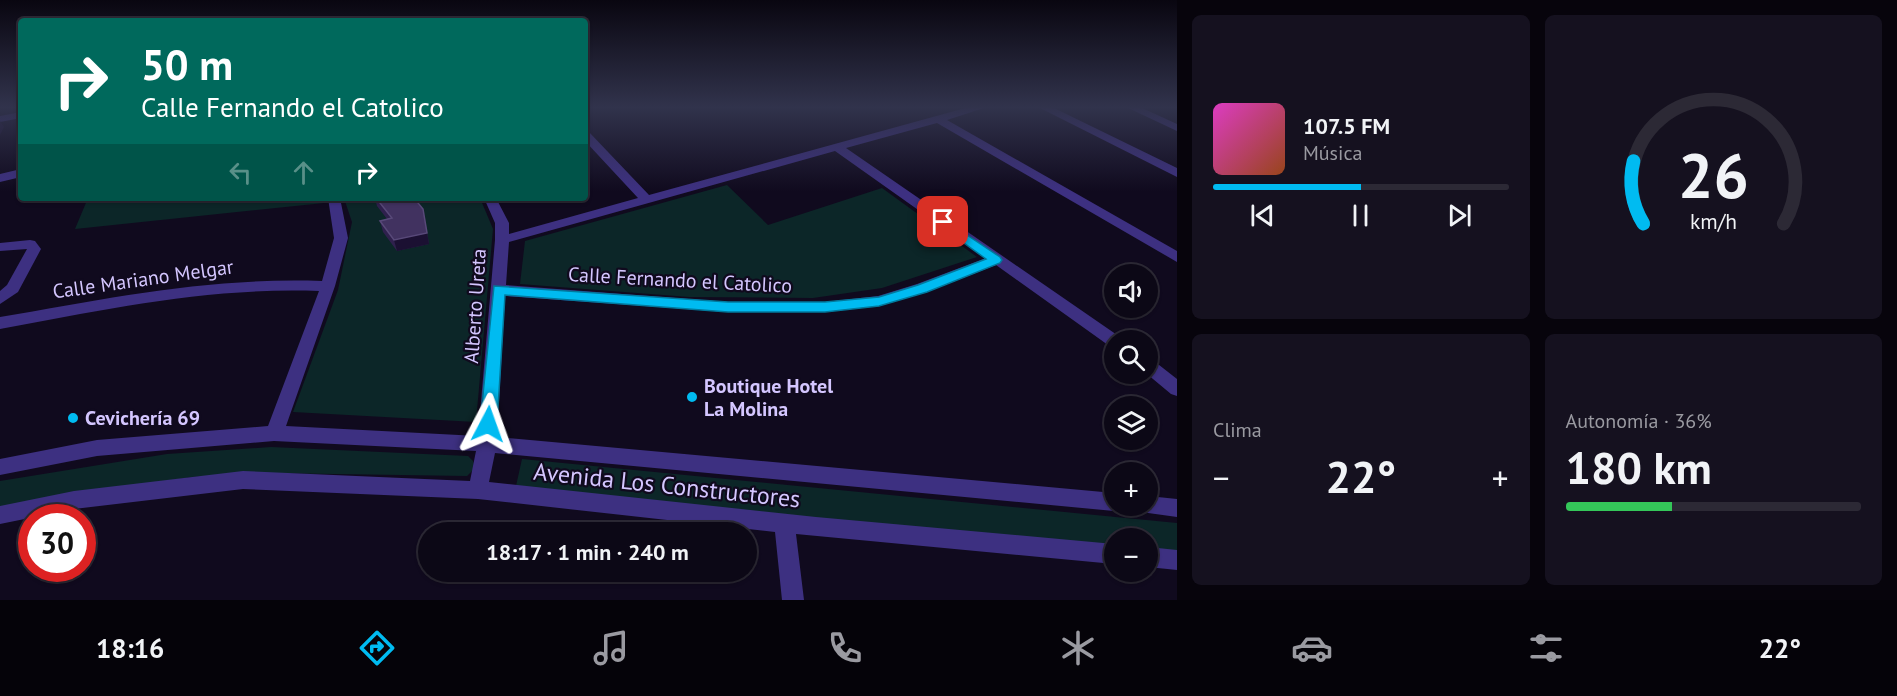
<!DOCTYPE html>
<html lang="es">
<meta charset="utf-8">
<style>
:root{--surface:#0c0816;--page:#15111f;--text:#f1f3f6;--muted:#9a9aa1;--line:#2c2935;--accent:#00bbf1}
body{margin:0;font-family:"PT Sans",sans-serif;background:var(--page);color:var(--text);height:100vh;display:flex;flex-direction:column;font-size:22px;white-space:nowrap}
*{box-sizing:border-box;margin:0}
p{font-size:20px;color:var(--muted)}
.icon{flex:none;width:33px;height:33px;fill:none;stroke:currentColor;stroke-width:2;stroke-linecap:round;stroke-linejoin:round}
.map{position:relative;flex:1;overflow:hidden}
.sheet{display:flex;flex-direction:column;gap:15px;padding:15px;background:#07040c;width:720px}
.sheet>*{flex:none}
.hud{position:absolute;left:18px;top:18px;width:570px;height:183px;border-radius:6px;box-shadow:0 2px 4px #0004,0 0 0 2px var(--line);background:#00695c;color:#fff;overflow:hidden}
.fabs{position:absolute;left:1104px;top:264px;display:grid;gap:12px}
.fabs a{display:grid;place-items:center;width:54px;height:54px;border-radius:50%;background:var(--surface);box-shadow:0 2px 4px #0004,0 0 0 2px var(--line);font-size:30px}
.speed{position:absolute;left:18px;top:504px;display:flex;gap:12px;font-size:30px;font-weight:700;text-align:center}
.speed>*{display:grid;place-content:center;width:78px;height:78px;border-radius:50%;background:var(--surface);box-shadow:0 2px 4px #0004,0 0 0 2px var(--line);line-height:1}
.speed .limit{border:9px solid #d22;background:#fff;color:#111}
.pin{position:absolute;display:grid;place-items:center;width:51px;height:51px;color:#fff;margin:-26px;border-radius:12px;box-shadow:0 3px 9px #0006}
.me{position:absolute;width:66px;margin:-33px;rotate:4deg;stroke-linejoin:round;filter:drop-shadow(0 0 4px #0008)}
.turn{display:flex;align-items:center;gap:21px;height:126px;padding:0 24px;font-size:27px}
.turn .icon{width:78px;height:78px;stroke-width:2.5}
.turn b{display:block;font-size:42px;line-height:51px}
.lanes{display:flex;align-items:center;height:57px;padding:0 24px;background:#0003;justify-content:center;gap:30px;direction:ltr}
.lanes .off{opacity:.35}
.big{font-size:45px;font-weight:600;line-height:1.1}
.sheet .widget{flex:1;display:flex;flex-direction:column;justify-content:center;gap:9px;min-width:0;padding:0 21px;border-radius:9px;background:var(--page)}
.sheet .dial{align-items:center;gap:0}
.dial svg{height:156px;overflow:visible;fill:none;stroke:var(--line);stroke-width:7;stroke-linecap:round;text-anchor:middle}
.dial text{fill:var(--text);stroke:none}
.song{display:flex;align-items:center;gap:18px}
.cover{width:72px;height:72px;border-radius:9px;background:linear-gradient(135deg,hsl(310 70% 55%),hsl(20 70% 35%))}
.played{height:6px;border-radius:3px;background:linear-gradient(90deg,var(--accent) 50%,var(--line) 50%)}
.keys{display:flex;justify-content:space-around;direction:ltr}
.heat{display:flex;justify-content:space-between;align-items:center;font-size:33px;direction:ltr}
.charge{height:9px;border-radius:4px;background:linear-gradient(90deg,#34c759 36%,var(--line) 0)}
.sheet .tiles{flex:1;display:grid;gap:15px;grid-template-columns:repeat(2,1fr)}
.trip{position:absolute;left:418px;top:522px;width:339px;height:60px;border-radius:30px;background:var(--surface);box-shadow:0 2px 4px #0004,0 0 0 2px var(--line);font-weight:600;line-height:60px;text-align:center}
.menu{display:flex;height:96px;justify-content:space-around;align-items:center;background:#050309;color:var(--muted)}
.menu .icon{width:42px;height:42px}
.menu .active{color:var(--accent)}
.menu b{font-size:27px;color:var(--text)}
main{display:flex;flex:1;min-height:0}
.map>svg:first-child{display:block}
</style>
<main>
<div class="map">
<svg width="1177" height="600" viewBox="0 0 1177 600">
<rect width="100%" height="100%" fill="#100a1e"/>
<!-- green -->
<path fill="#0c2628" d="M727 185 768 225 882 188 977 257 882 288 813 298 689 297 520 284 525 241Z
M88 198H322L324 203 75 229Z
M344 198H480L493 229 476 422 293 412 338 290 352 222Z
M271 447 468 456 473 461 475 468 467 476 268 473 192 477 0 507V481L167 454Z
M522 459 1177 523V552L1148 549V538H1114V547L972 535 516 486Z"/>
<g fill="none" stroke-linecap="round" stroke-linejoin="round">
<!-- minor -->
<path fill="#3d3081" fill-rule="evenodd" d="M969 107H987L947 120 1177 251V262L937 123 846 148 1120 337 1122 340H1114V347L1108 345 996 265 927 292 878 306 825 312H728L505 296 497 437 1114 493V506H1122L1121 508 1114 511 495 453 489 482 816 517 1114 544V564L796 534 804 600H782L775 532 478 499 243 489 74 509 0 524V506L74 491 243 471 470 481 476 451 274 441 97 456 0 475V459L97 440 268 426 319 291C209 287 107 309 0 329V317C110 298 210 277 322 281L334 238 328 198H340L348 238 335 286 286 426 478 436 495 240V223L484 198H496L509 223V234L638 198 585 141V131L589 132 649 195ZM835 151 986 258 917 284 878 296 825 302H728L506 285 509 242Z
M1038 107H1052L1177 168V177Z
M1126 107H1140L1177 124V131Z
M21 112V118L0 122V116Z
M21 169V177L0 182V174Z
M30 240 35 241 41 249 18 292 0 304V291L7 285 27 249 0 251V243Z
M1148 359 1154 361 1177 379V396L1171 394 1147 374Z
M1148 496 1177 499V517L1141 512 1138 506H1148Z
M1148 547 1177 550V570L1148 567Z"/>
</g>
<!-- wall -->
<path fill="#2f204d" d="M375 198H414L425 219 429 244 397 251 383 232 380 221 387 219 377 206Z"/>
<!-- shaded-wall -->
<path fill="#1b1032" d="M0 121 4 127 0 135Z
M423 209 429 244 397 251 394 240Z"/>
<!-- building -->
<path fill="#413260" stroke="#584979" stroke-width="1.5" d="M376 198H414L423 209 427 233 394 240 380 221 392 218Z"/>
<!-- sky -->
<linearGradient id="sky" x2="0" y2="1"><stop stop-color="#090610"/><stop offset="0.56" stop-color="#31334c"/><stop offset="1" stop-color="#31334c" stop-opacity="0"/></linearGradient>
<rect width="1177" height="191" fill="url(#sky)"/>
<!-- route -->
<path fill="#00bbf1" stroke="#007a9d" stroke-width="1.5" d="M943 219 1000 257 1002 260 1000 263 927 292 879 306 825 312H728L505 295 497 424 494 429 488 431 483 429 480 424 494 286 728 302H825L879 297 918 285 986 259 939 225 937 222Z"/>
<!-- markers -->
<g fill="#00bbf1" stroke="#100a1e" stroke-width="2">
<circle cx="692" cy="397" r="6"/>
<circle cx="73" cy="418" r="6"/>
</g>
<g text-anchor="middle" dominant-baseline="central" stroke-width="4.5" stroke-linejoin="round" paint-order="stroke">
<!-- street labels -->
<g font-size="20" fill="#d4c6ff" stroke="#100a1e">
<text transform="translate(143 279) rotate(-8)">Calle Mariano Melgar</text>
<text transform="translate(680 280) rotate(3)">Calle Fernando el Catolico</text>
<text transform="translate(475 306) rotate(-86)">Alberto Ureta</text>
</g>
<!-- poi labels -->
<g font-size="20" font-weight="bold" fill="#d4c6ff" stroke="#100a1e" text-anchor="start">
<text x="704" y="386">Boutique Hotel<tspan x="704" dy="23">La Molina</tspan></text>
<text x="85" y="418">Cevichería 69</text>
</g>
<!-- near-street labels -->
<g font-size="24" fill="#d4c6ff" stroke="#100a1e">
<text transform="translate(667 485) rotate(6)">Avenida Los Constructores</text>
</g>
</g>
</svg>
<div class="fabs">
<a><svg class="icon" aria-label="sound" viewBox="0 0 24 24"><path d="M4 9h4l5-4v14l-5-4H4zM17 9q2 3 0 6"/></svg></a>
<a><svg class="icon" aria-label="search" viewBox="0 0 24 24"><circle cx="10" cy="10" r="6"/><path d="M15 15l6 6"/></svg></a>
<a><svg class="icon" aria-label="layers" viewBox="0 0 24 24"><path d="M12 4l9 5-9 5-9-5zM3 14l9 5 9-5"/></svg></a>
<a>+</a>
<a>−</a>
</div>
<div class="speed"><div class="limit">30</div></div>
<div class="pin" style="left:943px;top:222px;background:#d93025"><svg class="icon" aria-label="arrive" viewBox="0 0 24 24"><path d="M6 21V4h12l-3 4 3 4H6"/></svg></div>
<svg class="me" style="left:488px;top:424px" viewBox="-20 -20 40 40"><path d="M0-17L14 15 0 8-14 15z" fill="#00bbf1" stroke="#fff" stroke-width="4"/></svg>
<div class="trip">18:17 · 1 min · 240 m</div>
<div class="hud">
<div class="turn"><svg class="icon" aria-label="right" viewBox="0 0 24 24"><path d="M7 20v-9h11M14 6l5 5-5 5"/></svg><div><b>50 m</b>Calle Fernando el Catolico</div></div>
<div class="lanes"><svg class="icon off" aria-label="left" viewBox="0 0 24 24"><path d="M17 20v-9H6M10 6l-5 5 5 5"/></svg><svg class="icon off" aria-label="ahead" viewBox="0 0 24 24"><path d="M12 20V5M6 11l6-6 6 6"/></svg><svg class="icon" aria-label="right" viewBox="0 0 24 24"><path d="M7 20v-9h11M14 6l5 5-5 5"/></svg></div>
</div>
</div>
<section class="sheet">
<div class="tiles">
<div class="widget">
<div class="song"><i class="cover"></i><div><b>107.5 FM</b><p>Música</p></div></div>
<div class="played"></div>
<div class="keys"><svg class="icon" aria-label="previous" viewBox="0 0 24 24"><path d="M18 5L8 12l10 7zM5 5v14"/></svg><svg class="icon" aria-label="pause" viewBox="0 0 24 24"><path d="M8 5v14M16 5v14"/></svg><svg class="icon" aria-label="next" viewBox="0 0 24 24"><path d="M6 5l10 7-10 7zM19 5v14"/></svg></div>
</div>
<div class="widget dial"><svg viewBox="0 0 100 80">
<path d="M14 69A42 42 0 1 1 86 69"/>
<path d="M14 69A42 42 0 0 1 9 37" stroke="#00bbf1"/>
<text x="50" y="56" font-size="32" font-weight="700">26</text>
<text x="50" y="72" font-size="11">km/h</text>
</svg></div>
<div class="widget"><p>Clima</p>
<div class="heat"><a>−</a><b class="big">22°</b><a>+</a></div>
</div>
<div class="widget"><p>Autonomía · 36%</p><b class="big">180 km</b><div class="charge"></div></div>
</div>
</section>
</main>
<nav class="menu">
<b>18:16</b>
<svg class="icon active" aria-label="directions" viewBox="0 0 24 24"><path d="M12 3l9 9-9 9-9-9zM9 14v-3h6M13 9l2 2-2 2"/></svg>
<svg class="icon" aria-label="music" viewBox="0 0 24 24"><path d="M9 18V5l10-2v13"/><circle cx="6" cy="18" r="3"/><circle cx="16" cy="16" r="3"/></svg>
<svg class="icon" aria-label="phone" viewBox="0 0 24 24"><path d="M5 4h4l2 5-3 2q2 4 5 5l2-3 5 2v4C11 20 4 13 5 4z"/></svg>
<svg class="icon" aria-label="climate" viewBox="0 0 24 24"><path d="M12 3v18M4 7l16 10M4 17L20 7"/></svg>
<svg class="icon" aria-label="car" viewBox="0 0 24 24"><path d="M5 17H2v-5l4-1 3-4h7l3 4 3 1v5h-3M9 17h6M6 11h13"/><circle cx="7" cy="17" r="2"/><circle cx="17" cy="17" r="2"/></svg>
<svg class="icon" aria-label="filters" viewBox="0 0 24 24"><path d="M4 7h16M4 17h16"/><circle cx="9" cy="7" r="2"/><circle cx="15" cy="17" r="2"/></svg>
<b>22°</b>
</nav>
